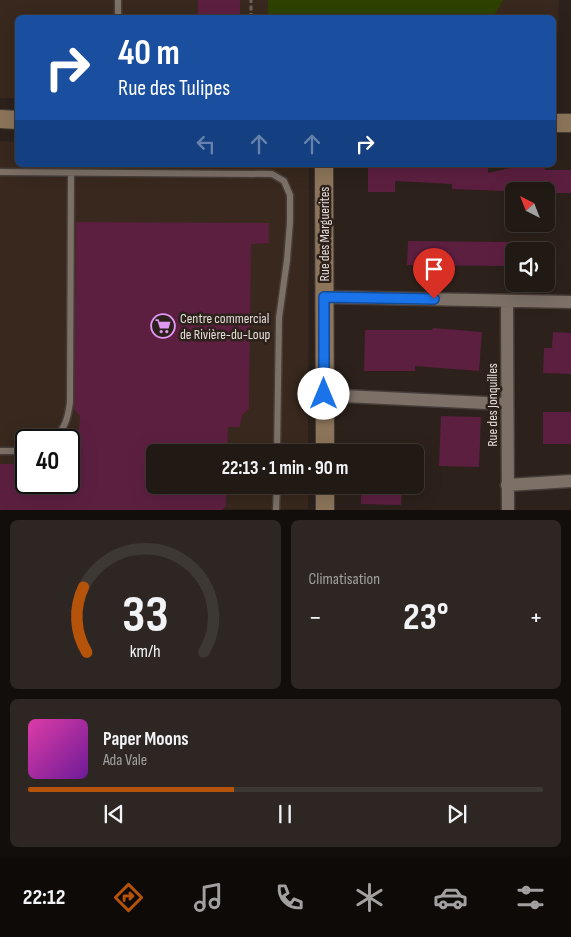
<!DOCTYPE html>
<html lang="fr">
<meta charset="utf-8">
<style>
:root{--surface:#211914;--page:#2d2622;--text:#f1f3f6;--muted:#a2a0a0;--line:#3e3834;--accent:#b45309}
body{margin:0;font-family:"Sofia Sans Condensed",sans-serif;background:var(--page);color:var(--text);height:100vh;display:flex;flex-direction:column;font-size:19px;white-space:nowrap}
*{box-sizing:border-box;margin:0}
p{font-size:16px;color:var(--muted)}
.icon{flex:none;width:28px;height:28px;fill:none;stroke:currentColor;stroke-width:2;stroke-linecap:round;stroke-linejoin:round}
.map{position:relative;height:510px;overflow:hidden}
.sheet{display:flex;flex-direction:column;gap:10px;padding:10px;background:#120e0b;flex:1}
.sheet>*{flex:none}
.guide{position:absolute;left:15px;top:15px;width:541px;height:152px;border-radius:8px;box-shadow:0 5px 20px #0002,0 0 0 1px var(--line);background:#1a4fa0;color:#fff;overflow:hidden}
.needle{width:32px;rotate:318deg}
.controls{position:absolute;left:505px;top:182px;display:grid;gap:10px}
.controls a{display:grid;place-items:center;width:50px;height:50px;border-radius:8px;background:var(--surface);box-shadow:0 5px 20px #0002,0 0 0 1px var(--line);font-size:25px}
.speed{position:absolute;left:15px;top:429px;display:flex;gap:10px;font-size:25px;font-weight:700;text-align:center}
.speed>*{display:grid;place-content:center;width:65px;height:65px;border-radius:50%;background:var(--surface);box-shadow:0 5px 20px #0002,0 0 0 1px var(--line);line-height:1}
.speed .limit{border:2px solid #111;border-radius:8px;background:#fff;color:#111}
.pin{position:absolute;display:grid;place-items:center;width:42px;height:42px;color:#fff;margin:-51px -21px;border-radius:50% 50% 50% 0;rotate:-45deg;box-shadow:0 0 5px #0007}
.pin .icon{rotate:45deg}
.me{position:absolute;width:55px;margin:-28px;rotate:0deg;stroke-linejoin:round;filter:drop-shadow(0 0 4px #0008)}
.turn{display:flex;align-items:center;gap:18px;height:105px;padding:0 20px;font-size:22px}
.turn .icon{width:65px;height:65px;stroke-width:2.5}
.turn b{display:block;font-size:35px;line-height:42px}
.lanes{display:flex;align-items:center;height:48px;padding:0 20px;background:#0003;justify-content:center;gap:25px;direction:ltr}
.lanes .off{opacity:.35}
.big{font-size:38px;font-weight:700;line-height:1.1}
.sheet .widget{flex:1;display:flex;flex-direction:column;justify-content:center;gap:8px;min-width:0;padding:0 18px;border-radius:8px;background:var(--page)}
.sheet .dial{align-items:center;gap:0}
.dial svg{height:130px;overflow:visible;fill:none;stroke:var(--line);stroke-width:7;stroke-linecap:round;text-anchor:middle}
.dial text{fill:var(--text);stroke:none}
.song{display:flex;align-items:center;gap:15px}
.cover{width:60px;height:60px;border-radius:8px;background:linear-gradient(135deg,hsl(320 70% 55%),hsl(280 70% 35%))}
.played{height:5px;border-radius:2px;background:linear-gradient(90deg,var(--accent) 40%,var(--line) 40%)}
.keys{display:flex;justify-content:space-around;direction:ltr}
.heat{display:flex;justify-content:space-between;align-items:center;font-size:28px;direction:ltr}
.sheet .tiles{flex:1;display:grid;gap:10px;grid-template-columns:1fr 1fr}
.widget:last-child{grid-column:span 2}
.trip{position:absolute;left:146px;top:444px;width:278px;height:50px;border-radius:8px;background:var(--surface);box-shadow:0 5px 20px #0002,0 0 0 1px var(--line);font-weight:700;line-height:50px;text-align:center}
.dock{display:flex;height:80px;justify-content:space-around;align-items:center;background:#0d0a08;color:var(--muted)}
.dock .icon{width:35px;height:35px}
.dock .selected{color:var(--accent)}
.dock b{font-size:22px;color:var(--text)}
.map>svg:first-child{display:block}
</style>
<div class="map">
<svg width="571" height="510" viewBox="0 0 571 510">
<rect width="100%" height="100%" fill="#2c211b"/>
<!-- built -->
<path fill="#38281d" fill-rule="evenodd" d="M0 0H559L557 45H554V18H18L17 98H0Z
M0 141 17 142 18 165H309L308 452H155V485H308V509H0ZM26 440H69V482H26Z"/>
<!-- green -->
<path fill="#2d4200" d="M268 0H503L493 17 268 18Z"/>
<!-- building -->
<path fill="#5d1f40" d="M198 0H240V16H198Z
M368 165H488V173L524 165H544L545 170H571V193H549L550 181 506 191 452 189V184L395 181V192H368Z
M76 222 269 223V243L251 244 249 409 242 415 240 427H228L227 452H155V485H226V506L222 510H0V464H26V482H69V440L79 430 80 416 74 409Z
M408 241 514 242V266L407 265Z
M433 328 482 332 479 371 415 366V371H364L365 330H432Z
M553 332 571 333V374L543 373 544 348H552Z
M543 412H571V444H543Z
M441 416 481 417 479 467 439 466Z
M361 485H402L401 505 361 504Z"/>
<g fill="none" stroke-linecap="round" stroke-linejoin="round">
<!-- lane casing -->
<g stroke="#463d38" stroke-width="9">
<path id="lane" d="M118 18V0
M0 172 272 174 284 181 290 195V222L287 260 279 318 277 452
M53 440C65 429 68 418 70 402L71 173
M0 451H26
M276 510 277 485"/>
</g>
<!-- street casing -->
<g stroke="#463d38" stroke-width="15">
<path id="street" d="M324 297 571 302
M507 301 508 510
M324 395 507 404
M507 485 571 481"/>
</g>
<!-- secondary casing -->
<g stroke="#463d38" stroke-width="20">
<path id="secondary" d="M0 119 18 120
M554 123H571
M324 165 325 452
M325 485V510"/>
</g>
<!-- path -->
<path stroke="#6c625c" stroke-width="3" stroke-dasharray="5 2.5" stroke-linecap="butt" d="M251 18V0"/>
<!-- lane -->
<use href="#lane" stroke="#7c7067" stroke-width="6"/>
<!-- street -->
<use href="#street" stroke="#7c7067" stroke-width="12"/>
<!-- secondary -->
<use href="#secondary" stroke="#8c755a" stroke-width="18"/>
</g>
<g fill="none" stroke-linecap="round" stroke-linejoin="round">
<!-- route casing -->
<g stroke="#114b97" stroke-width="12">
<path id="route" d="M324 394V297L434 299"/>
</g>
<!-- route -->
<use href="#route" stroke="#1a73e8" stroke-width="9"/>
</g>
<!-- icons -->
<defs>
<g id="supermarket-ring" transform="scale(1.25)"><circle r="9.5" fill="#2c211b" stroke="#de98f2" stroke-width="1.5"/><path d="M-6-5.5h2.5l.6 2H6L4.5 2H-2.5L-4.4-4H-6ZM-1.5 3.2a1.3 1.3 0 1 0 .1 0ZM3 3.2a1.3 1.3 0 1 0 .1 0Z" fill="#de98f2"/></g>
</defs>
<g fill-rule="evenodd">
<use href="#supermarket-ring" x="163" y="326"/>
</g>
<g text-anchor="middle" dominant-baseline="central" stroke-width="5" stroke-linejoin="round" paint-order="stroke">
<!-- street labels -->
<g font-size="14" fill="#e4ddd8" stroke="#2c211b">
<text transform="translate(324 234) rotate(-90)">Rue des Marguerites</text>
<text transform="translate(492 405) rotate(-90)">Rue des Jonquilles</text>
</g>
<!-- poi labels -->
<g font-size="14" fill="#e4ddd8" stroke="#2c211b" text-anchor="start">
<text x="180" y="318">Centre commercial<tspan x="180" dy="16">de Rivière-du-Loup</tspan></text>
</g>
</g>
</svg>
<div class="controls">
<a><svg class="needle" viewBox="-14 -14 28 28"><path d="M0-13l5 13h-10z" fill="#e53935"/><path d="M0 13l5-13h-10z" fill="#a2a0a0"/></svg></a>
<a><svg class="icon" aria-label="sound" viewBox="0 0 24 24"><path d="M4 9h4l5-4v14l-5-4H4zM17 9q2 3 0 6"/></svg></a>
</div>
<div class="speed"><div class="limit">40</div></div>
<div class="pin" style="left:434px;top:299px;background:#d93025"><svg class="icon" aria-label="arrive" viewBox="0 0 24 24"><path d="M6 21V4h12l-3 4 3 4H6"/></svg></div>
<svg class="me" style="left:324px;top:394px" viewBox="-20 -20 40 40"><circle r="19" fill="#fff"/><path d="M0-13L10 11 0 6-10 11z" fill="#1a73e8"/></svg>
<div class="trip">22:13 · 1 min · 90 m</div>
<div class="guide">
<div class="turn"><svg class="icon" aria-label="right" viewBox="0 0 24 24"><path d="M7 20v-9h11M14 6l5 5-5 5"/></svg><div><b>40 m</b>Rue des Tulipes</div></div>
<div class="lanes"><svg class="icon off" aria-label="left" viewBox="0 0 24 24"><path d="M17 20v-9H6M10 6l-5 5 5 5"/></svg><svg class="icon off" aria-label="ahead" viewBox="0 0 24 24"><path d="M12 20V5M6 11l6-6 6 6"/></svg><svg class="icon off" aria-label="ahead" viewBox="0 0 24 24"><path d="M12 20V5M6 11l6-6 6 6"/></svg><svg class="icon" aria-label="right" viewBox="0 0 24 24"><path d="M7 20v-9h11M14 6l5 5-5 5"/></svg></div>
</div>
</div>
<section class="sheet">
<div class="tiles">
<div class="widget dial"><svg viewBox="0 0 100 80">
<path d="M14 69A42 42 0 1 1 86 69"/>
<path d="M14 69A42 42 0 0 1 12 29" stroke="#b45309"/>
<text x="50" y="56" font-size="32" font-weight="700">33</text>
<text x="50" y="72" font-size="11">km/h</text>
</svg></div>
<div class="widget"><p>Climatisation</p>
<div class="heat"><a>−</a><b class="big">23°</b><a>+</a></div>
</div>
<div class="widget">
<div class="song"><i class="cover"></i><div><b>Paper Moons</b><p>Ada Vale</p></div></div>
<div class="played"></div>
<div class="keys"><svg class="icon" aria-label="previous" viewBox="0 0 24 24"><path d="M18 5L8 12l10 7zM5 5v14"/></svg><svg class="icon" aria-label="pause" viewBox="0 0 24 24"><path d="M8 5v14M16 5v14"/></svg><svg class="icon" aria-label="next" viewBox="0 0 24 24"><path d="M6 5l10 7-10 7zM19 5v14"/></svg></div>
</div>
</div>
</section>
<nav class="dock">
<b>22:12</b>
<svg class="icon selected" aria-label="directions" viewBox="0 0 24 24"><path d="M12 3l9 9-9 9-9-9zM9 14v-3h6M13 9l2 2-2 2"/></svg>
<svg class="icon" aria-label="music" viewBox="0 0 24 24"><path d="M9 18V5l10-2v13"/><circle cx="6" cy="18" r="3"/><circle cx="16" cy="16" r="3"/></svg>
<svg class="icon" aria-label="phone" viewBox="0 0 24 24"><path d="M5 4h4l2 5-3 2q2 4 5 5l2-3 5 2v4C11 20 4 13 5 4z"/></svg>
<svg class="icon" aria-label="climate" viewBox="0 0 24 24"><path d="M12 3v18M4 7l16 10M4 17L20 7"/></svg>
<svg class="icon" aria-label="car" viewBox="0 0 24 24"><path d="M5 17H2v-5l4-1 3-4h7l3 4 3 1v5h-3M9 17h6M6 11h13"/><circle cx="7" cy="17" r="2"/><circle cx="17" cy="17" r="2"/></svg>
<svg class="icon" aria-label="filters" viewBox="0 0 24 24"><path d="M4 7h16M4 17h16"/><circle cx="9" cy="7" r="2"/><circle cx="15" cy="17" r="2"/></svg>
</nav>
